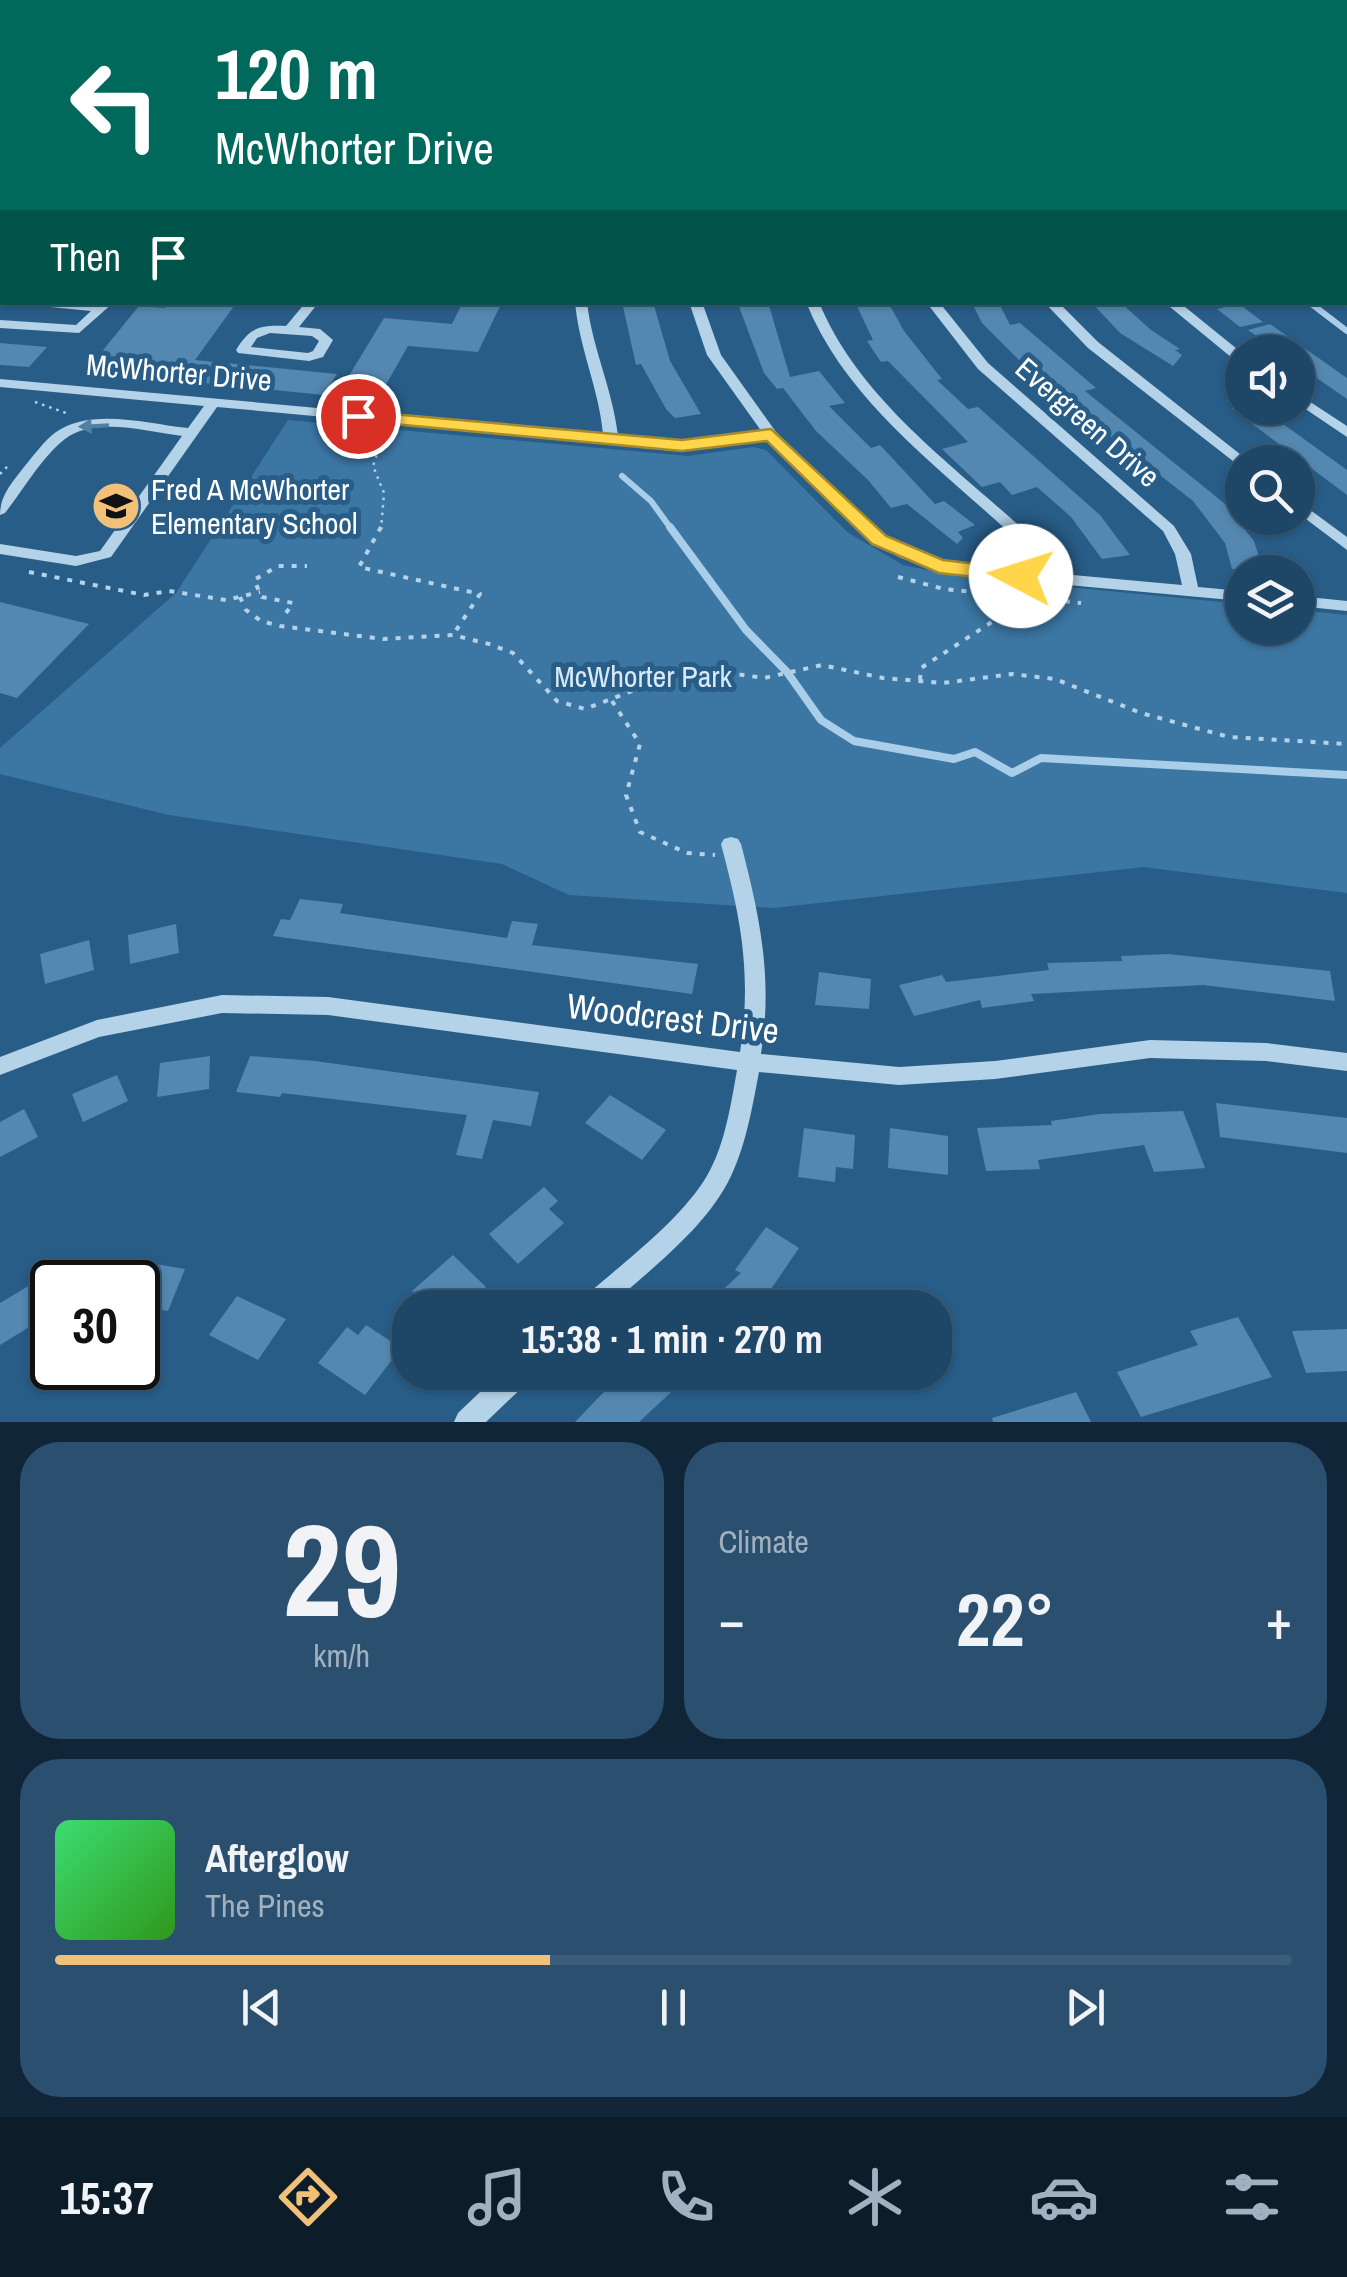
<!DOCTYPE html>
<meta charset="utf-8">
<style>
:root{--surface:#1e4666;--page:#2b506f;--text:#f1f3f6;--muted:#a1b1bf;--line:#3c5e7a;--accent:#f1c17a}
body{margin:0;font-family:"Archivo Narrow",sans-serif;background:var(--page);color:var(--text);height:100vh;display:flex;flex-direction:column;font-size:38px;white-space:nowrap}
*{box-sizing:border-box;margin:0}
p{font-size:32px;color:var(--muted)}
.icon{flex:none;width:55px;height:55px;fill:none;stroke:currentColor;stroke-width:2;stroke-linecap:round;stroke-linejoin:round}
.map{position:relative;height:1422px;overflow:hidden}
.sheet{display:flex;flex-direction:column;gap:20px;padding:20px;background:#102638;flex:1}
.sheet>*{flex:none}
.hud{position:absolute;left:0px;top:0px;width:1348px;height:305px;box-shadow:0 2px 8px #0004,0 0 0 2px var(--line);background:#00695c;color:#fff;overflow:hidden}
.controls{position:absolute;left:1225px;top:335px;display:grid;gap:20px}
.controls a{display:grid;place-items:center;width:90px;height:90px;border-radius:50%;background:var(--surface);box-shadow:0 2px 8px #0004,0 0 0 2px var(--line);font-size:50px}
.speed{position:absolute;left:30px;top:1260px;display:flex;gap:20px;font-size:50px;font-weight:700;text-align:center}
.speed>*{display:grid;place-content:center;width:130px;height:130px;border-radius:50%;background:var(--surface);box-shadow:0 2px 8px #0004,0 0 0 2px var(--line);line-height:1}
.speed .limit{border:5px solid #111;border-radius:15px;background:#fff;color:#111}
.pin{position:absolute;display:grid;place-items:center;width:85px;height:85px;color:#fff;margin:-42px;border:5px solid #fff;border-radius:50%;box-shadow:0 2px 10px #0007}
.me{position:absolute;width:110px;margin:-55px;rotate:275deg;stroke-linejoin:round;filter:drop-shadow(0 0 8px #0008)}
.turn{display:flex;align-items:center;gap:35px;height:210px;padding:0 50px;font-size:45px}
.turn .icon{width:130px;height:130px;stroke-width:2.5}
.turn b{display:block;font-size:70px;line-height:85px}
.then{display:flex;align-items:center;height:95px;padding:0 50px;background:#0003;gap:20px;font-size:38px}
.big{font-size:75px;font-weight:800;line-height:1.1}
.sheet .tile{flex:1;display:flex;flex-direction:column;justify-content:center;gap:15px;min-width:0;padding:0 35px;border-radius:40px;background:var(--page)}
.sheet .dial{align-items:center;gap:0}
.dial b{font-size:130px;line-height:1}
.song{display:flex;align-items:center;gap:30px}
.cover{width:120px;height:120px;border-radius:15px;background:linear-gradient(135deg,hsl(140 70% 55%),hsl(110 70% 35%))}
.played{height:10px;border-radius:5px;background:linear-gradient(90deg,var(--accent) 40%,var(--line) 40%)}
.keys{display:flex;justify-content:space-around;direction:ltr}
.heat{display:flex;justify-content:space-between;align-items:center;font-size:55px;direction:ltr}
.sheet .tiles{flex:1;display:grid;gap:20px;grid-template-columns:1fr 1fr}
.tile:last-child{grid-column:span 2}
.trip{position:absolute;left:392px;top:1290px;width:560px;height:100px;border-radius:40px;background:var(--surface);box-shadow:0 2px 8px #0004,0 0 0 2px var(--line);font-weight:800;line-height:100px;text-align:center}
.menu{display:flex;height:160px;justify-content:space-around;align-items:center;background:#0c1c29;color:var(--muted)}
.menu .icon{width:70px;height:70px}
.menu .current{color:var(--accent)}
.menu b{font-size:45px;color:var(--text)}
.map>svg:first-child{display:block}
</style>
<div class="map">
<svg width="1347" height="1422" viewBox="0 0 1347 1422">
<rect width="100%" height="100%" fill="#285d88"/>
<!-- green -->
<path fill="#3c77a4" d="M288 420 688 456 753 447 766 450 847 532 903 565 955 576 1242 604V628H1298V610L1347 615V893L1144 867 773 908 569 895 502 864 169 815 0 774V748L176 593Z"/>
<g fill="none" stroke-linecap="round" stroke-linejoin="round">
<!-- stream-far1 -->
<path stroke="#a8cee9" stroke-width="6" d="M1309 302 1347 331
M622 476 651 501 672 530"/>
<!-- stream -->
<path stroke="#a8cee9" stroke-width="8" d="M670 527 746 630 787 672 821 720 854 741 954 759 975 752 1012 773 1041 758 1347 775"/>
</g>
<!-- building -->
<path fill="#5488b1" d="M166 302H237L195 360 337 374 324 395 86 371 139 306 165 308Z
M463 302H502L478 352 408 346 384 388 344 384 384 318 452 324Z
M622 302H653L670 361 701 414 675 418 666 409 641 364 636 365Z
M768 302 790 377 819 371 845 403 829 406 871 448 880 445 935 504 944 501 975 525 958 532 963 538 957 544 907 504 891 508 868 480 816 431 783 388 777 389 764 373 738 304Z
M855 302H888L904 331 942 379 937 380 968 409 978 407 1100 515 1130 555 1102 559 1071 517 1037 487 1012 495 1000 482 982 487 942 449 968 442 888 361 881 362 867 341 873 340Z
M1091 302H1120L1151 330 1180 349 1175 350 1182 355 1173 366 1120 333Z
M999 303 1010 325 1020 323 1096 388 1085 391 1224 503 1254 541 1263 570 1232 569 1225 543 1193 501 1036 378 1044 376 1026 361 1023 364 982 323 973 305Z
M1239 304 1263 322 1240 327 1217 309Z
M1270 324 1347 378V399L1298 365V352H1279L1248 330Z
M0 343 47 347 29 367 0 365Z
M1231 408H1261L1347 470V495Z
M0 602 89 624 17 698 0 693Z
M300 899 343 904 340 913 507 938 512 921 538 924 532 945 698 964 692 994 273 936 281 919 290 920Z
M176 924 179 953 130 964 128 935Z
M89 940 94 970 45 984 40 954Z
M1168 954 1330 971 1335 1001 1203 985 1031 994 1034 1001 982 1008 980 1000 914 1016 899 985 942 975 946 982 1049 970 1047 963 1122 961 1121 956Z
M819 972 871 979 869 1009 815 1005Z
M210 1056 209 1089 157 1097 160 1063Z
M250 1056 315 1061 539 1092 531 1126 493 1120 482 1159 456 1155 467 1115 282 1093 280 1097 236 1092Z
M117 1075 128 1101 83 1122 72 1094Z
M610 1095 666 1130 642 1160 585 1123Z
M1216 1103 1347 1118V1153L1220 1137Z
M24 1109 38 1137 0 1157V1122Z
M1183 1111 1205 1168 1154 1172 1144 1145 1038 1160 1040 1169 986 1171 977 1128 1052 1125 1051 1121 1100 1114Z
M804 1128 855 1135 853 1169 836 1167 835 1182 798 1177Z
M890 1128 948 1136V1175L888 1168Z
M544 1187 558 1201 549 1209 564 1223 518 1264 489 1234Z
M766 1227 799 1248 758 1308H703L741 1273 735 1270Z
M453 1255 486 1287 463 1308H428L412 1291Z
M132 1260 185 1269 168 1311 138 1306V1282H122Z
M42 1278 52 1298V1313L0 1345V1303Z
M237 1296 286 1319 258 1360 209 1335Z
M1238 1317 1272 1377 1141 1417 1117 1372 1198 1345 1190 1331Z
M366 1325 401 1348 365 1395 318 1363 347 1327 358 1335Z
M1347 1329V1371L1306 1373 1292 1331Z
M623 1372H673L682 1382 639 1422H575Z
M1076 1392 1091 1422H993L992 1418Z"/>
<g fill="none" stroke-linecap="round" stroke-linejoin="round">
<!-- path-far1 -->
<path stroke="#b4d2e8" stroke-width="2.5" stroke-dasharray="2.5 5" stroke-linecap="butt" d="M35 402 69 414
M0 474 10 464
M381 530 384 493 373 466 384 434"/>
<!-- path -->
<path stroke="#b4d2e8" stroke-width="4" stroke-dasharray="5 8" stroke-linecap="butt" d="M381 527 359 567 480 594 453 635
M29 572 144 595 169 591 226 600 260 592
M898 577 944 589 1081 603
M240 597 246 610 261 621 280 626 383 639 453 635 489 644 513 653 557 701 585 709 692 668 764 678 822 665 883 678 943 683 1012 674 1055 679 1141 713 1229 737 1347 744
M286 613 293 603 262 597 254 580 278 566H307
M920 680 921 668 998 618 1012 598
M612 701 640 744 626 795 640 832 687 853 715 855"/>
<!-- minor -->
<path fill="#b4d2e8" fill-rule="evenodd" d="M650 0H702L704 2H654Z
M1119 0H1166L1168 2H1123Z
M1190 0H1229L1225 2H1189Z
M1302 0H1314L1316 2H1305Z
M1345 20 1347 21V28L1345 27Z
M0 38H2V44H0Z
M1345 75H1347V82H1345Z
M0 114H2V120H0Z
M1345 140H1347V146H1345Z
M0 175H2V184H0Z
M1345 183H1347V190H1345Z
M2 218V227L0 228V219Z
M0 295H2L3 302 0 303Z
M34 302 113 303 79 333 0 328V320L76 325 91 311 40 306Z
M306 302H319L299 327 320 329 333 340 323 357 309 361 238 353 236 350C250 327 260 325 286 326ZM270 333 312 336 319 341 313 351 308 353 251 347 257 338Z
M395 302H430C422 308 403 308 395 302Z
M575 302H587C592 348 613 390 618 436L683 442 762 432 707 355 689 302H702L721 355 776 432 884 537 913 552 960 565 1013 570V536C939 467 845 400 806 302H819C858 398 952 464 1026 532L1029 571 1182 585 1175 554 1163 531 978 369 926 302H939L988 363 1174 526 1191 554 1198 587 1242 591V601L959 575 901 558 874 543 768 440 683 450 217 407 111 557 76 566 0 554V544L76 556 100 551 182 436C148 432 95 416 65 439 41 458 24 489 5 513L0 515C0 495 12 483 24 467 34 455 44 441 56 432 91 407 149 424 188 428L204 406 0 387V379L603 434C599 389 579 348 575 302Z
M1044 302H1058L1098 342 1250 462 1238 465 1088 348Z
M1164 302H1179L1242 353V363L1237 362Z
M1298 394 1347 426V437L1298 404Z
M1298 501 1347 537V550L1298 513Z
M1298 596 1347 601V611L1298 606Z
M731 837 738 839 741 844C760 917 773 978 761 1054L899 1067 995 1061 1150 1040 1266 1043 1347 1053V1071L1266 1061 1150 1058 995 1079 899 1085 759 1072C752 1109 745 1151 727 1184 700 1233 649 1270 608 1308H578L581 1300C622 1263 681 1221 708 1174 725 1144 731 1104 737 1070L328 1015 222 1013 99 1037 0 1075V1057L97 1020 222 995 328 997 740 1052C752 974 741 919 721 844L724 839Z
M501 1372H532L529 1381 486 1422H454L458 1413Z"/>
<!-- major -->
<path fill="#f6fafe" fill-rule="evenodd" d="M0 134 2 135V144H0Z
M1345 227H1347V237H1345Z
M1345 245H1347V255H1345Z"/>
</g>
<!-- one-way arrows -->
<defs><path id="oneway-solid" d="M-6-.8H1V-3.2L6.5 0L1 3.2V.8H-6Z" transform="scale(2.5)"/></defs>
<use fill="#5280a5" href="#oneway-solid" transform="translate(94 426) rotate(177)"/>
<!-- route -->
<path fill="#ffd54a" stroke="#a68a30" stroke-width="2.5" d="M358 411 682 440 771 429 886 536 943 560 1021 569 1031 576 1021 582 939 573 872 544 767 441 682 451 351 420 349 416Z"/>
<!-- icons -->
<defs>
<g id="school-disc" transform="scale(2.5)"><circle r="9.5" fill="#f1c17a" stroke="#285d88"/><path d="M0-5L7-2L0 1L-7-2ZM-4 1L0 2.5L4 1V4Q0 6-4 4Z" fill="#111"/></g>
</defs>
<g fill-rule="evenodd">
<use href="#school-disc" x="116" y="506"/>
</g>
<g text-anchor="middle" dominant-baseline="central" stroke-width="10" stroke-linejoin="round" paint-order="stroke">
<!-- street labels -->
<g font-size="30" fill="#fff" stroke="#285d88">
<text transform="translate(179 372) rotate(5)">McWhorter Drive</text>
<text transform="translate(1088 422) rotate(41)">Evergreen Drive</text>
</g>
<!-- poi labels -->
<g font-size="30" fill="#fff" stroke="#285d88" text-anchor="start">
<text x="151" y="489">Fred A McWhorter<tspan x="151" dy="34">Elementary School</tspan></text>
</g>
<!-- park labels -->
<g font-size="30" fill="#d8e9f7" stroke="#285d88">
<text x="643" y="676">McWhorter Park</text>
</g>
<!-- near-street labels -->
<g font-size="35" fill="#fff" stroke="#285d88">
<text transform="translate(673 1018) rotate(7)">Woodcrest Drive</text>
</g>
</g>
</svg>
<div class="controls">
<a><svg class="icon" aria-label="sound" viewBox="0 0 24 24"><path d="M4 9h4l5-4v14l-5-4H4zM17 9q2 3 0 6"/></svg></a>
<a><svg class="icon" aria-label="search" viewBox="0 0 24 24"><circle cx="10" cy="10" r="6"/><path d="M15 15l6 6"/></svg></a>
<a><svg class="icon" aria-label="layers" viewBox="0 0 24 24"><path d="M12 4l9 5-9 5-9-5zM3 14l9 5 9-5"/></svg></a>
</div>
<div class="speed"><div class="limit">30</div></div>
<div class="pin" style="left:358px;top:416px;background:#d93025"><svg class="icon" aria-label="arrive" viewBox="0 0 24 24"><path d="M6 21V4h12l-3 4 3 4H6"/></svg></div>
<svg class="me" style="left:1021px;top:576px" viewBox="-20 -20 40 40"><circle r="19" fill="#fff"/><path d="M0-13L10 11 0 6-10 11z" fill="#ffd54a"/></svg>
<div class="trip">15:38 · 1 min · 270 m</div>
<div class="hud">
<div class="turn"><svg class="icon" aria-label="left" viewBox="0 0 24 24"><path d="M17 20v-9H6M10 6l-5 5 5 5"/></svg><div><b>120 m</b>McWhorter Drive</div></div>
<div class="then">Then<svg class="icon" aria-label="arrive" viewBox="0 0 24 24"><path d="M6 21V4h12l-3 4 3 4H6"/></svg></div>
</div>
</div>
<section class="sheet">
<div class="tiles">
<div class="tile dial"><b>29</b><p>km/h</p></div>
<div class="tile"><p>Climate</p>
<div class="heat"><a>−</a><b class="big">22°</b><a>+</a></div>
</div>
<div class="tile">
<div class="song"><i class="cover"></i><div><b>Afterglow</b><p>The Pines</p></div></div>
<div class="played"></div>
<div class="keys"><svg class="icon" aria-label="previous" viewBox="0 0 24 24"><path d="M18 5L8 12l10 7zM5 5v14"/></svg><svg class="icon" aria-label="pause" viewBox="0 0 24 24"><path d="M8 5v14M16 5v14"/></svg><svg class="icon" aria-label="next" viewBox="0 0 24 24"><path d="M6 5l10 7-10 7zM19 5v14"/></svg></div>
</div>
</div>
</section>
<nav class="menu">
<b>15:37</b>
<svg class="icon current" aria-label="directions" viewBox="0 0 24 24"><path d="M12 3l9 9-9 9-9-9zM9 14v-3h6M13 9l2 2-2 2"/></svg>
<svg class="icon" aria-label="music" viewBox="0 0 24 24"><path d="M9 18V5l10-2v13"/><circle cx="6" cy="18" r="3"/><circle cx="16" cy="16" r="3"/></svg>
<svg class="icon" aria-label="phone" viewBox="0 0 24 24"><path d="M5 4h4l2 5-3 2q2 4 5 5l2-3 5 2v4C11 20 4 13 5 4z"/></svg>
<svg class="icon" aria-label="climate" viewBox="0 0 24 24"><path d="M12 3v18M4 7l16 10M4 17L20 7"/></svg>
<svg class="icon" aria-label="car" viewBox="0 0 24 24"><path d="M5 17H2v-5l4-1 3-4h7l3 4 3 1v5h-3M9 17h6M6 11h13"/><circle cx="7" cy="17" r="2"/><circle cx="17" cy="17" r="2"/></svg>
<svg class="icon" aria-label="filters" viewBox="0 0 24 24"><path d="M4 7h16M4 17h16"/><circle cx="9" cy="7" r="2"/><circle cx="15" cy="17" r="2"/></svg>
</nav>
